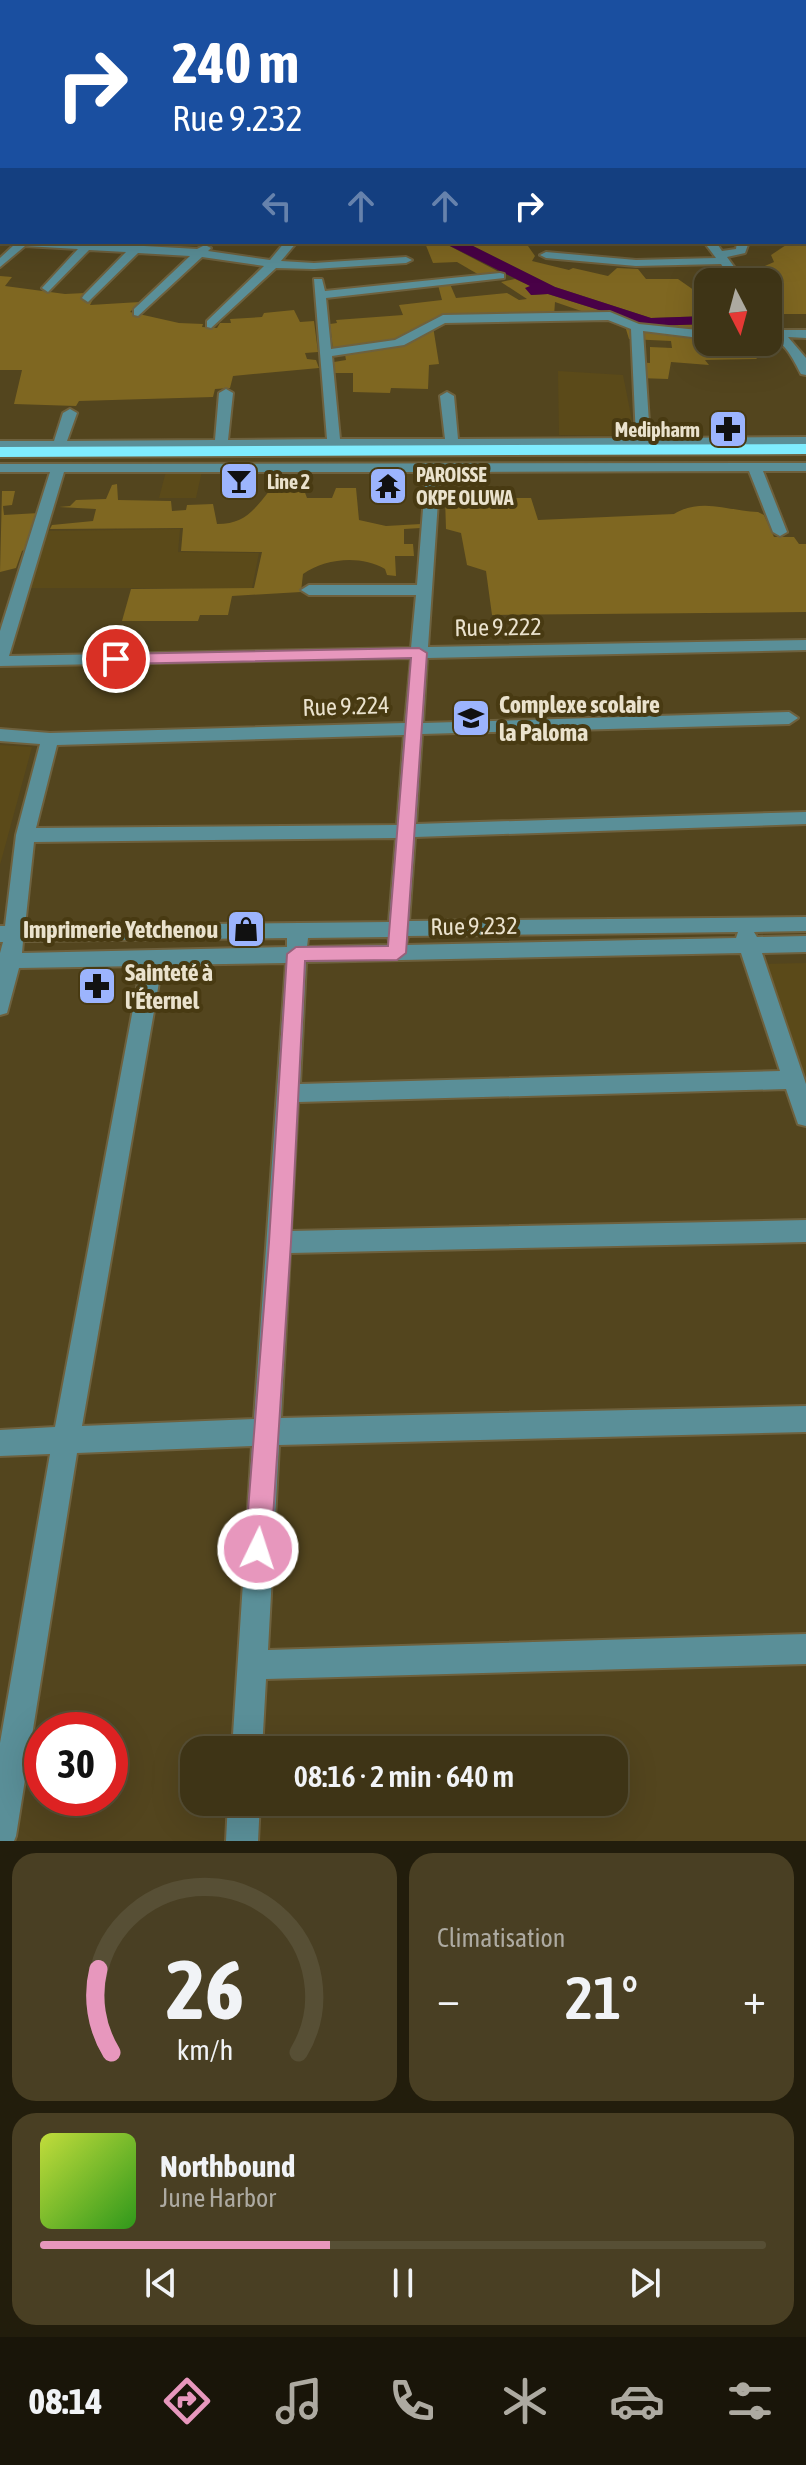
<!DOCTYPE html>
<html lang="fr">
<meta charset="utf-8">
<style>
:root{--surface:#3e3416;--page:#493f23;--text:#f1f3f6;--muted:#adaaa1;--line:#574f35;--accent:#e797bd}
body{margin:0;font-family:"Asap Condensed",sans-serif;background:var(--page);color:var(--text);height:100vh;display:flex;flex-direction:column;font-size:30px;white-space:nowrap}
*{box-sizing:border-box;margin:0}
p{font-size:26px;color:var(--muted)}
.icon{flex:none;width:44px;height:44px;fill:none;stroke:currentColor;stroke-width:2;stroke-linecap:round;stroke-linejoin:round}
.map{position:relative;height:1841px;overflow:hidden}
.drawer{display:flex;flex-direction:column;gap:12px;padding:12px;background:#221d0c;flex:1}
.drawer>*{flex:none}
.banner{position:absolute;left:0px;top:0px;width:806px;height:244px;box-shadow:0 8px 32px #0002,0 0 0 2px var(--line);background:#1a4fa0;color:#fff;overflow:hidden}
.needle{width:52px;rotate:174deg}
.buttons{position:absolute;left:694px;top:268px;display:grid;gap:16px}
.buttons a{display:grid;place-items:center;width:88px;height:88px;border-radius:16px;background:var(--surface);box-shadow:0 8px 32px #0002,0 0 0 2px var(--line);font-size:40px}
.speed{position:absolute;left:24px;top:1712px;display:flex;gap:16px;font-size:40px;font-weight:700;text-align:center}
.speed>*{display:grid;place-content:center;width:104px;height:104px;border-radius:50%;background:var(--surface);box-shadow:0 8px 32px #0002,0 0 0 2px var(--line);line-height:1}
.speed .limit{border:12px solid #d22;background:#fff;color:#111}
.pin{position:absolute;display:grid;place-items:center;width:68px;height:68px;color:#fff;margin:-34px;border:4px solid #fff;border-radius:50%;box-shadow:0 2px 8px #0007}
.me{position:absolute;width:88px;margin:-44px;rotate:4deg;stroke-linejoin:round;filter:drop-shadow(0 0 6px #0008)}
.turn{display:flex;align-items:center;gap:28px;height:168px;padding:0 40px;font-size:36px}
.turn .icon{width:104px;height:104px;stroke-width:2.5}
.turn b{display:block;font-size:56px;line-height:68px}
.lanes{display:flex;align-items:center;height:76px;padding:0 40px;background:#0003;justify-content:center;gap:40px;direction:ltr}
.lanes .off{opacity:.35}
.big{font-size:60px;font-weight:600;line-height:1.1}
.drawer .card{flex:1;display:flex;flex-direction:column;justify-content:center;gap:12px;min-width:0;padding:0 28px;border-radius:24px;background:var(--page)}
.drawer .dial{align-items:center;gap:0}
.dial svg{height:208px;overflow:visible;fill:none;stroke:var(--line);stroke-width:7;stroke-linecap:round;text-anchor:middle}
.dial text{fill:var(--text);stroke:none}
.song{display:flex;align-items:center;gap:24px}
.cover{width:96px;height:96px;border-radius:12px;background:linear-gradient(135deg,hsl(70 70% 55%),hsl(110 70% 35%))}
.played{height:8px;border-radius:4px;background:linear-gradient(90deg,var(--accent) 40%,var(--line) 40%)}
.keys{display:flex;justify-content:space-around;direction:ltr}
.heat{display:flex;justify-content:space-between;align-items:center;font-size:44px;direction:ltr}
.drawer .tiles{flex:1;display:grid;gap:12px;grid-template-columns:1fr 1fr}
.card:last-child{grid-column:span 2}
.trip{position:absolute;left:180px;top:1736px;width:448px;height:80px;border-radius:24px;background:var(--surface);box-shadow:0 8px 32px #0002,0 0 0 2px var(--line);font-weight:600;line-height:80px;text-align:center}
.dock{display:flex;height:128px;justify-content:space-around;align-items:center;background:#191509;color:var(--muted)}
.dock .icon{width:56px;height:56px}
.dock .on{color:var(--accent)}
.dock b{font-size:36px;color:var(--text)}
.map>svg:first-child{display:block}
</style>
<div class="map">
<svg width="806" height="1841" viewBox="0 0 806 1841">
<rect width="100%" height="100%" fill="#53451e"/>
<!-- built -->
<path fill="#5b4a19" d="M558 371 623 375 635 436 559 435Z
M166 471H202L196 498H159Z
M180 529 178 552 259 553 252 588H30L46 531Z
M0 745 32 747 0 865Z
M806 963V1117L758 964Z"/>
<!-- green -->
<path fill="#7f6721" d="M806 241V314H768V302L780 300 770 271H753L774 262 771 255 789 243Z
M393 242H442L501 273 481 276 457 262 433 263 425 243Z
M465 242H530L528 246 535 256 532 261 569 270 573 268 608 276 617 268 638 269 646 279H678L708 300V316L651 318 555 287Z
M0 276 12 277 5 286 65 294 85 293 81 298 93 299 90 305 140 302 130 312 179 323 203 324 202 327 217 328 220 323H231L230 319 262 317 264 313 294 310 300 322 314 321 318 352 305 353 307 359 316 360 319 368 233 376 230 388 215 389 213 397 79 401 76 406 14 404 22 370H0Z
M515 279 533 287 531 295 548 294 650 326 708 324V342H744L757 359 705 360 709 365 671 362 668 379 638 378 635 362 650 363V347L672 348 671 341 629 339 625 326 555 302 554 316 432 320 439 364 429 365 428 389 391 388 390 393 353 392V373H335L334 362 346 360 344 349 333 350 330 324 337 323 336 320 403 315 399 305 442 300 438 285 450 284 456 298 507 293 519 300 527 299 501 282Z
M117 484 118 500 171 501 172 511 186 510 187 505 213 504 217 524C245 524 253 511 270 490H304L307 498H332L336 488H356L359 520 386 526 421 524V528L404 529V544H413L414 556H395L396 576 387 575 385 569C361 555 326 558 303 574L301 592 232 596 228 615H200L198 621H122L131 589 254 588 262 552 181 551 183 528 50 529 52 525 93 521 96 509 59 507 70 506 76 500 106 499 112 485Z
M2 491H15L12 505 3 506 4 515 39 513 29 547 22 551 16 568 0 572Z
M445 498H531L538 520 674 514C702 497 728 511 758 512L764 515 774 537H794L799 544H806V612L492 615 486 571 467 565 461 533 446 529Z"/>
<!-- water -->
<path fill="#490147" d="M442 242H465L555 287 651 318 708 316V324L650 326 548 294 531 295 525 288 530 286Z"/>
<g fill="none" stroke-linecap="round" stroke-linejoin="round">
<!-- minor casing -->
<g stroke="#6e613e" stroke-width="4">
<path id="minor" d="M37 0H68L69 1 35 2Z
M716 0H806V3L719 2Z
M0 1H5V2L0 5Z
M0 20H2V24H0Z
M804 36 806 37V43L804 42Z
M0 45H2V51H0Z
M804 56H806V62H804Z
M0 64H2V70H0Z
M0 82H2V88H0Z
M804 127H806V133H804Z
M0 138 2 139V145L0 144Z
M804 151H806V157H804Z
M0 167H2V174H0Z
M804 170H806V176H804Z
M804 187H806V193H804Z
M0 194H2L0 202Z
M804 218H806V224H804Z
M0 238 2 242 6 243 0 244Z
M11 242H96L132 246 136 242H146L144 246 197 249 205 245 211 248 208 251 270 260 285 242H297L281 261 314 263 406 257 412 260 406 263 314 269 276 268 211 328 207 327V321L264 266 202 257 138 316 134 315V309L190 256 138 253 88 302 82 298 84 295 126 252 89 250 48 292 42 288 78 249 25 246 0 267V258L14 245Z
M704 242H716L722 251 736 249 737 242H749L745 253 727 257 745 282H733L721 264 636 266 546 258 540 255 546 252 636 260 716 258Z
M500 273 504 274V278L326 298 331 349 395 340 443 315 610 312 639 324 708 331V339L643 331 650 438 806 437V445L0 449V441H54L63 413 70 409 77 413 67 441 215 440 219 393 226 389 233 393 228 440 327 439 314 279H322L325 291ZM608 320 631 329 636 438 458 439 454 396 447 392 440 396 445 439H340L332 356 404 345 445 323Z
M768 320 781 330H806V338L788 337 806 358V375L801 374C793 359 785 341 768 336Z
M806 463V471H763L787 532 780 536 773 532 749 471 440 472 428 647 806 640V650L427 658 423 723 789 712 798 718 789 724 422 734 416 824 806 812V824L415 837 409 921 806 917V931L754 932 757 937 806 936V952L762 953 806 1084V1126L798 1124 786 1089 298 1102 291 1231 806 1220V1242L290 1253 281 1418 806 1406V1432L279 1445 268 1650 806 1634V1664L266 1679 262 1750H232L252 1446 77 1453 16 1836 14 1841H0V1743L50 1454 0 1456V1430L55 1427 141 966 19 968 7 1013 0 1015V953L3 942H0V926H5L16 835 40 744 0 741V729L50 733 405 723 411 658 0 666V631L50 472H0V464ZM64 472H426L417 585H309L301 590 309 595H416L411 648 9 656ZM404 735 397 825 36 828 57 745ZM396 838 389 922 25 926 34 842ZM738 932 736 938 406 945 408 936ZM388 937 390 945 307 947 308 938ZM287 938V947L22 953 23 941ZM741 953 780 1071 300 1084 306 962ZM286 963 254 1419 82 1426 162 965Z
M228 1802H260L258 1841H226Z"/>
</g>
<!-- highway casing -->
<g stroke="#6e613e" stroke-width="4">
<path id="highway" d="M806 444V454L0 457V447Z"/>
</g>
<!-- minor -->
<use href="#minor" fill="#5a8f98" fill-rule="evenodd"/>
<!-- highway -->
<use href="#highway" fill="#7fecfe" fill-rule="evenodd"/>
</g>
<!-- route -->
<path fill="#e797bd" stroke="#96627b" stroke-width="2" d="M419 648 427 653 406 953 397 960 305 961 291 1242 271 1549 267 1558 258 1561 249 1558 245 1549 269 1242 287 954 296 947 388 946 411 658 116 664 108 659 116 654Z"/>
<!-- icons -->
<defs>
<g id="pharmacy-square" transform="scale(2)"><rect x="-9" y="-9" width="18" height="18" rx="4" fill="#9cb4fd" stroke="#483a12"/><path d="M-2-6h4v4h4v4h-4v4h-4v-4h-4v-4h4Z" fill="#111"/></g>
<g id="bar-square" transform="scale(2)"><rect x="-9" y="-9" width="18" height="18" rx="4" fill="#9cb4fd" stroke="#483a12"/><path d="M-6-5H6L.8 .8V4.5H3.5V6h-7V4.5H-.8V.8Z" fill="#111"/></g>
<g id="temple-square" transform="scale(2)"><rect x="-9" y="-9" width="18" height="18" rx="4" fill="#9cb4fd" stroke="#483a12"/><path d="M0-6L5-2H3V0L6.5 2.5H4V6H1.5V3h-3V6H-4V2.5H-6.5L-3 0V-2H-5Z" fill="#111"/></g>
<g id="school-square" transform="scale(2)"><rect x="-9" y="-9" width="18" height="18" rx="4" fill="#9cb4fd" stroke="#483a12"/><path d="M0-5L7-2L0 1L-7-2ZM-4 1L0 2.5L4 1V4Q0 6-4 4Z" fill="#111"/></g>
<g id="shop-square" transform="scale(2)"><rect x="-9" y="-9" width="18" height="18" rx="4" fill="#9cb4fd" stroke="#483a12"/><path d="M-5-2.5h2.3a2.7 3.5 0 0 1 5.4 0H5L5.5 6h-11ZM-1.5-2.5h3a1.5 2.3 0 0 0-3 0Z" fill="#111"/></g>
</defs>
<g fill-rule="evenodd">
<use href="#pharmacy-square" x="728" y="429"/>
<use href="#bar-square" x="239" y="481"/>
<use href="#temple-square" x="388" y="486"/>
<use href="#school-square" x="471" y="718"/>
<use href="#shop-square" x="246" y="929"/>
<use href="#pharmacy-square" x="97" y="986"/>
</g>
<g text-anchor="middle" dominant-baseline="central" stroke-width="8" stroke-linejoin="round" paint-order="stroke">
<!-- far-poi labels -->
<g font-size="20" font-weight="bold" fill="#eae2cd" stroke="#483a12" text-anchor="start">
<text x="700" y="429" text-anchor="end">Medipharm</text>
<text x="416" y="474">PAROISSE<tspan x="416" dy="23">OKPE OLUWA</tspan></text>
<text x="267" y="481">Line 2</text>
</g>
<!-- street labels -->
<g font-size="24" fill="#eae2cd" stroke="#483a12">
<text transform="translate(498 627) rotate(-1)">Rue 9.222</text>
<text transform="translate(346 706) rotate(-2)">Rue 9.224</text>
<text transform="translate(474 926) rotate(-1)">Rue 9.232</text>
</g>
<!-- poi labels -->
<g font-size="24" font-weight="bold" fill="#eae2cd" stroke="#483a12" text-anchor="start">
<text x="499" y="704">Complexe scolaire<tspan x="499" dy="28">la Paloma</tspan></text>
<text x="218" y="929" text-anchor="end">Imprimerie Yetchenou</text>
<text x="125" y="972">Sainteté à<tspan x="125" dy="28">l'Éternel</tspan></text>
</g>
</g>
</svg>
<div class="buttons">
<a><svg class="needle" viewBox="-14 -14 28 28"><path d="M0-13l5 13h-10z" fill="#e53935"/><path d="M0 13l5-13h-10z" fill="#adaaa1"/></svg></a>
</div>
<div class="speed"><div class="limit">30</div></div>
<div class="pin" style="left:116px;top:659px;background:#d93025"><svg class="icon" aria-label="arrive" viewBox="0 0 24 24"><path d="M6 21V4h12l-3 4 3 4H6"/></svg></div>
<svg class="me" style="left:258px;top:1549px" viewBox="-20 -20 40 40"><circle r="17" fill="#e797bd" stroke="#fff" stroke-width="3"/><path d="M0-11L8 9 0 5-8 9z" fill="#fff"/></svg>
<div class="trip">08:16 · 2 min · 640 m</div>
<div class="banner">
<div class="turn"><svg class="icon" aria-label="right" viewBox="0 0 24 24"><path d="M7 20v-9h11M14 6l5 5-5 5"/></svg><div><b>240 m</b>Rue 9.232</div></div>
<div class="lanes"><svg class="icon off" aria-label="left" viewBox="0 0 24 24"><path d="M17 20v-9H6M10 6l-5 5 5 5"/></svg><svg class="icon off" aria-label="ahead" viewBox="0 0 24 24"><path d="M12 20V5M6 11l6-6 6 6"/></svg><svg class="icon off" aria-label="ahead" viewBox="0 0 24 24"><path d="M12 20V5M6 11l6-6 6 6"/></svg><svg class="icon" aria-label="right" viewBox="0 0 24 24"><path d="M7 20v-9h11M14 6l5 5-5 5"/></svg></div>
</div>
</div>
<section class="drawer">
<div class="tiles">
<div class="card dial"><svg viewBox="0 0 100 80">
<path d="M14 69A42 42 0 1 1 86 69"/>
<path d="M14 69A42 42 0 0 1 9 37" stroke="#e797bd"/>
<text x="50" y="56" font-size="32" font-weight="700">26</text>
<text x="50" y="72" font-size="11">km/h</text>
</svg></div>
<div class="card"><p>Climatisation</p>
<div class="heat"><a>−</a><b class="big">21°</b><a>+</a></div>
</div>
<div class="card">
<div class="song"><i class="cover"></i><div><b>Northbound</b><p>June Harbor</p></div></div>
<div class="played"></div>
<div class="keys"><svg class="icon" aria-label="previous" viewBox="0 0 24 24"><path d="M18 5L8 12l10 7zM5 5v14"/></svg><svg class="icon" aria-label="pause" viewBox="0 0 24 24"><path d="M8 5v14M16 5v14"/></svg><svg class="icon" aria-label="next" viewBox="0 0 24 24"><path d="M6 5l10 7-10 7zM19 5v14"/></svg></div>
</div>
</div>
</section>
<nav class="dock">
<b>08:14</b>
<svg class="icon on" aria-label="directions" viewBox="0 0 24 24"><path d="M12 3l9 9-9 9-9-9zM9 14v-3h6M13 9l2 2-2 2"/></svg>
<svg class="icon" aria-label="music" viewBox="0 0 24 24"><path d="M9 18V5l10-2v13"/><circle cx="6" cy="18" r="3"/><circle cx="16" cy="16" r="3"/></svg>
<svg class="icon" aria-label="phone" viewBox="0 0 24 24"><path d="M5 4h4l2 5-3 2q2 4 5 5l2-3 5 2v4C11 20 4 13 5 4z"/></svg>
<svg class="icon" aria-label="climate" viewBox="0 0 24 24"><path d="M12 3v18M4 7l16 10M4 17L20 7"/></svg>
<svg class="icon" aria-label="car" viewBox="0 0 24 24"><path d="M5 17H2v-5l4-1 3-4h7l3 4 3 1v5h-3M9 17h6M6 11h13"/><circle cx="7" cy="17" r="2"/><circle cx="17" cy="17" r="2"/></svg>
<svg class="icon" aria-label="filters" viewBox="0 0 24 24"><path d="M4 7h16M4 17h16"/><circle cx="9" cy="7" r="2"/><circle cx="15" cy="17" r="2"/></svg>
</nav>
